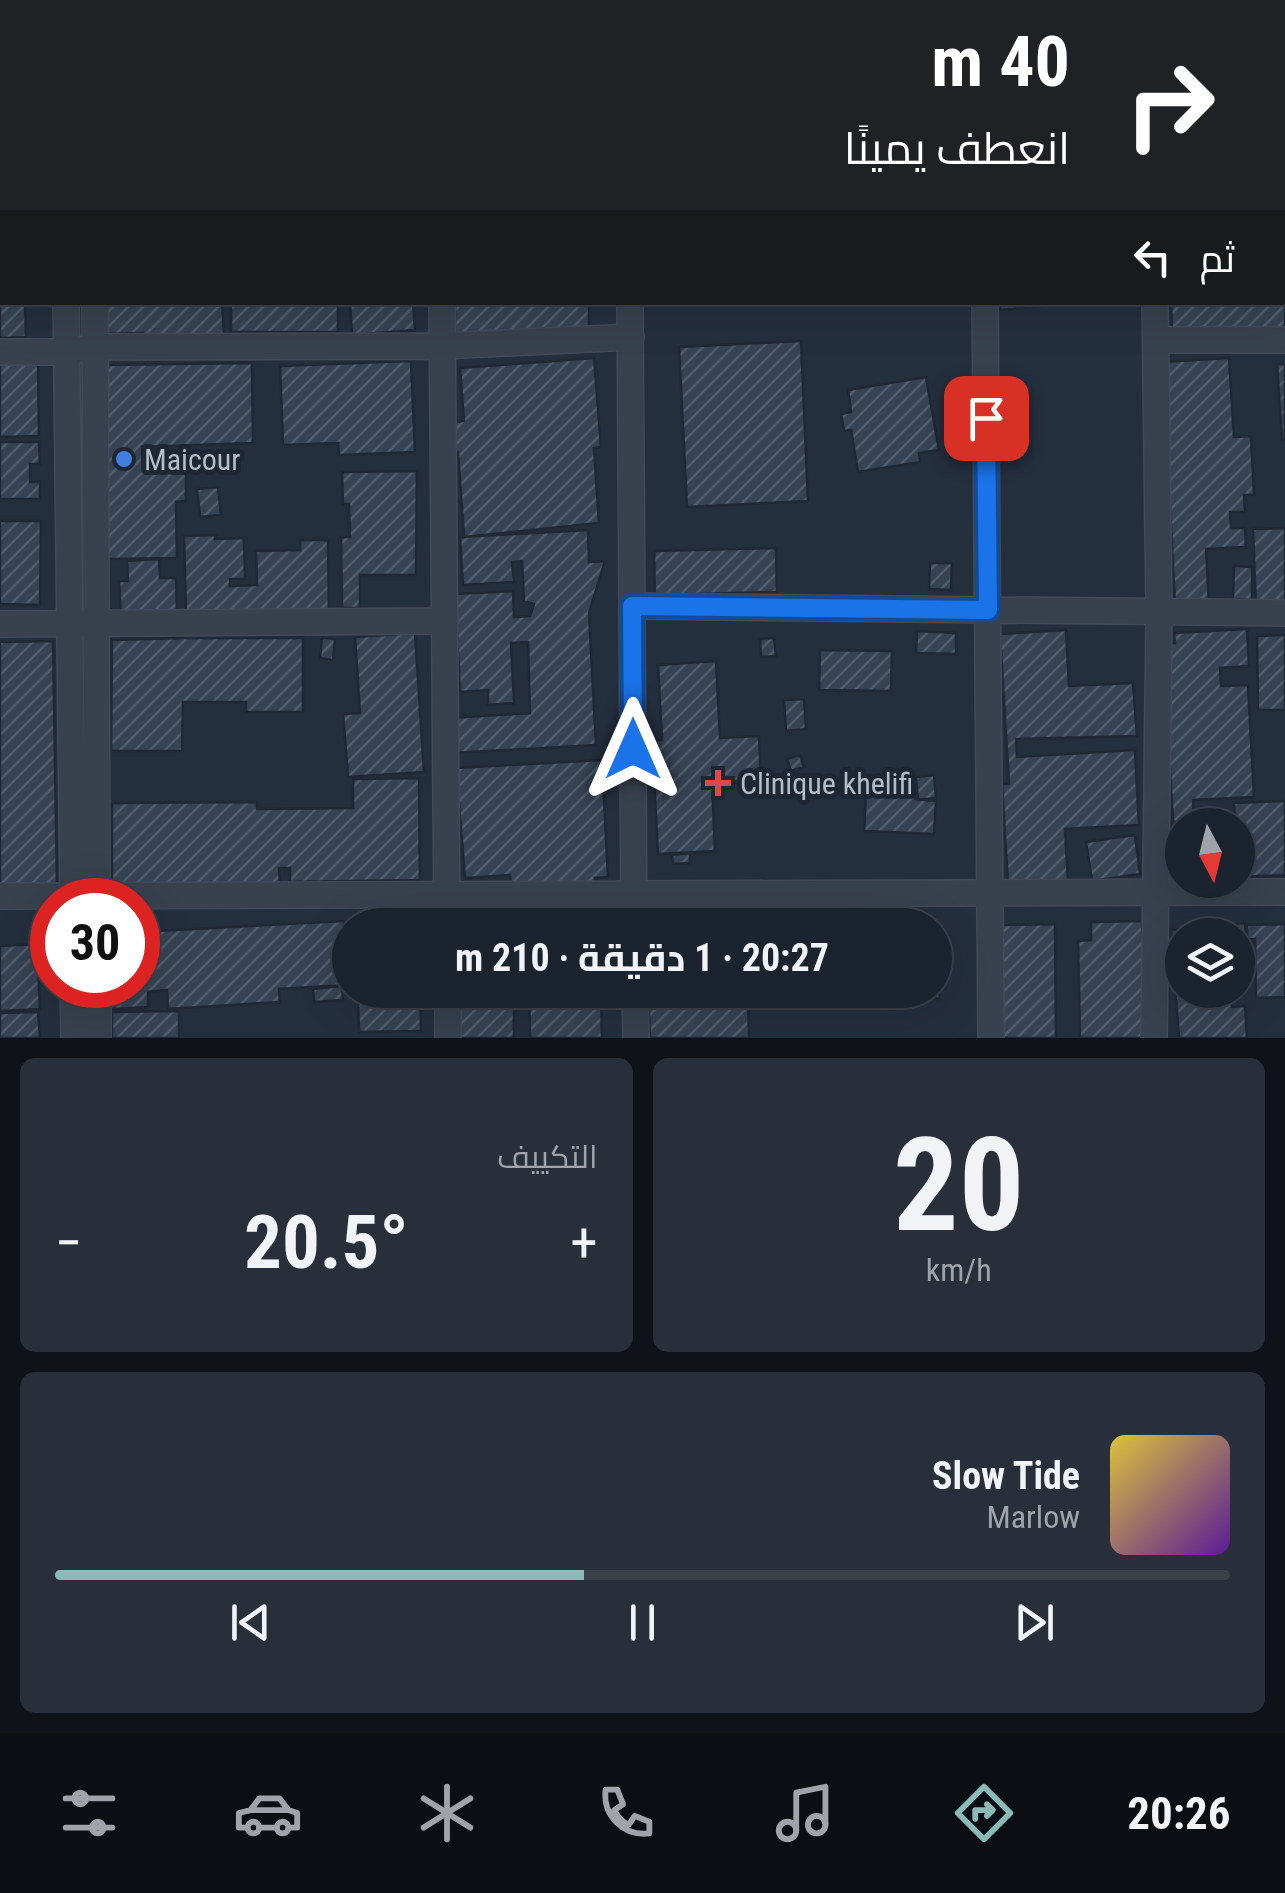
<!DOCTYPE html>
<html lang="ar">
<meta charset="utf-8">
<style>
:root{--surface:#1b232e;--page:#282f3a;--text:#f1f3f6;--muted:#a0a4aa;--line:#39404a;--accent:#8bbbb9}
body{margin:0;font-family:"Roboto Condensed",Cairo,sans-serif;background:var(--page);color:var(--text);direction:rtl;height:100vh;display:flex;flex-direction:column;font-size:38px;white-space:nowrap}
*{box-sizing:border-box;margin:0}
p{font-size:32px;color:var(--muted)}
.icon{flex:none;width:55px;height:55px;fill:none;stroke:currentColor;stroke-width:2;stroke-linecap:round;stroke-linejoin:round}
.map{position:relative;height:1038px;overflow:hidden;direction:ltr}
.panel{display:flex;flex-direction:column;gap:20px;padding:20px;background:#0f1319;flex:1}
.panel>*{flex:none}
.guide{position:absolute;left:0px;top:0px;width:1285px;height:305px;box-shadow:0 10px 40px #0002,0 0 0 2px var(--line);direction:rtl;background:#202124;color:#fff;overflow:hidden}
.needle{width:65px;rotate:173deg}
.tools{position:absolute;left:1165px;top:808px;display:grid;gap:20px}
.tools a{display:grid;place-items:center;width:90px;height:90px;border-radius:50%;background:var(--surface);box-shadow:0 10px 40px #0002,0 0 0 2px var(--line);font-size:50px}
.speed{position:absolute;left:30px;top:878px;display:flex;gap:20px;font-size:50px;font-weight:700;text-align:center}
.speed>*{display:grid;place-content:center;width:130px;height:130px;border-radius:50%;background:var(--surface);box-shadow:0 10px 40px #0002,0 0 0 2px var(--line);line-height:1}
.speed .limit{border:15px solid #d22;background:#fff;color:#111}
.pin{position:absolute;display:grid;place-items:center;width:85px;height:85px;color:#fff;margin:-42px;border-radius:20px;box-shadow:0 5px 15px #0006}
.me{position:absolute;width:110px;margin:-55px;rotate:0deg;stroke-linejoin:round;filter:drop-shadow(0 0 8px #0008)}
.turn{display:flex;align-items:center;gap:35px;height:210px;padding:0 50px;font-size:45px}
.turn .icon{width:130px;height:130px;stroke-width:2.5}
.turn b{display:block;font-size:70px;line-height:85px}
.then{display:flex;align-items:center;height:95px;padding:0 50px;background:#0003;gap:20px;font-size:38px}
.big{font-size:75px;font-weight:700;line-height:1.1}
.panel .tile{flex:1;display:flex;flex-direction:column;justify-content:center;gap:15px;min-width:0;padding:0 35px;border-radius:15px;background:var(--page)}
.panel .dial{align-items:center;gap:0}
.dial b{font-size:130px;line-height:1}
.song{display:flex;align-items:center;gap:30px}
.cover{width:120px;height:120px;border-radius:15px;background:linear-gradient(135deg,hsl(50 70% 55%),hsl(270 70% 35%))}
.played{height:10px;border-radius:5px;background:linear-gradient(90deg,var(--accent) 45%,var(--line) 45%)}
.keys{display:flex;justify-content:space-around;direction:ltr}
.heat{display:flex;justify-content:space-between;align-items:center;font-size:55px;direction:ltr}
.panel .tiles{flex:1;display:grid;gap:20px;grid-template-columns:1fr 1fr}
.tile:last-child{grid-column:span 2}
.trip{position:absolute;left:332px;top:908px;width:620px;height:100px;border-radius:50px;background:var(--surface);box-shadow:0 10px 40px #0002,0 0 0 2px var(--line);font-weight:700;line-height:100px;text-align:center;direction:rtl}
.tabs{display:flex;height:160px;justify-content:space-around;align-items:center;background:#0b0e12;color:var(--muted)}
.tabs .icon{width:70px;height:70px}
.tabs .active{color:var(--accent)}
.tabs b{font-size:45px;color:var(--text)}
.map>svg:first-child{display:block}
</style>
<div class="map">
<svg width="1285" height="1038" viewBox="0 0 1285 1038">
<defs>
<pattern id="building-hatch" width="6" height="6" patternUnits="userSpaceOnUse" patternTransform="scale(2.5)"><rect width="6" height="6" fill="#364354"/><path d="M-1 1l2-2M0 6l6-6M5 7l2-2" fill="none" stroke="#515c6b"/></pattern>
</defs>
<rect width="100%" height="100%" fill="#242f3e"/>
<!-- building -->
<path fill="url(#building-hatch)" stroke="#1f2835" stroke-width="2.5" d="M0 0H38V2H2L0 35Z
M295 0H592V2H295Z
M632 0H781V2H632Z
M807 0H945V2H807Z
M998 0H1093V2H998Z
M1107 0H1285V17L1282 2H1107Z
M0 84H2L0 246Z
M1285 88V163H1282V89Z
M1282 255H1285V335H1172L1171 302H1282Z
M0 264 2 302H25L26 337 0 338Z
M102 302H222L224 335 143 339V333L103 334Z
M231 302H338V332H231Z
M350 302H413L415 330 352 335Z
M455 302H589V334L455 335Z
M999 302H1042V306L1000 310Z
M801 341 808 501 687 507 679 347Z
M594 358 601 447 594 448 599 523 464 537 458 452H449L447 423 464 421 460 368Z
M1229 358 1234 437 1251 436 1254 495H1244L1245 512H1230L1231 528H1245L1246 547 1206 549 1209 604 1175 606 1163 362Z
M411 361 415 452 339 455 338 443 283 445 280 366Z
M38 362 39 436 0 437V363Z
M252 363 253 443 142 447 143 471 186 470V501L176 502 177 558 107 559 105 365Z
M1277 364H1285V440H1282Z
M926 377 939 450 919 453 920 462 858 472 851 430 844 431 841 414 851 412 848 390Z
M0 442H39L40 464H30V482H40V499H0Z
M417 471 416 575H360V608H342L341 537H350L349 504H343L342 472Z
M218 487 221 515 200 517 197 489Z
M0 521H41L40 605 0 604Z
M1285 528V607L1256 609 1253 529Z
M588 530 589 562 605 561 589 613 596 745 453 753 451 718 530 713 528 642 511 643 514 703 488 705V690L460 692 455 594 513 591 514 617 530 616 534 604 524 601 522 561 512 562 514 582 463 585 460 537Z
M216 535 215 539 244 538 245 579H230V586L257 585 256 551 300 550V540H328L329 610 186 615 184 536Z
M776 548 777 592 655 595 654 551Z
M159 559 160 578H176L177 612 121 618 119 581H128L127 561Z
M930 563H952L951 590 929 589Z
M1234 566 1252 567V600L1233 599Z
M1247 629 1249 666 1220 668 1221 686 1248 685 1254 797 1193 800 1194 821 1173 822 1163 643H1175L1174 633Z
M1066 630 1069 686 1133 683 1137 736 1016 739 1017 757 1135 750 1139 825 1065 829 1068 881 1008 884 1002 784H1009L1000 634Z
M917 631 956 633V654L916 653Z
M415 633 424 772 348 777 343 714 360 713 355 637Z
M1285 635V710H1258L1257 636Z
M183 638H303V712H246V702H183L182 751H111L112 640Z
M322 638 335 639 333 660 320 658Z
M774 638 776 656 761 657 760 639Z
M53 641 57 887 0 888V642Z
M820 650 892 651 891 691 819 690Z
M716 661 720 738 759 736 761 780 712 782 715 851 658 854 652 741 662 740 658 665Z
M804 699 806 729 786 731 784 700Z
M800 755 804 767 791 771 787 759Z
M602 760 608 877 595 878V884L511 889 510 875 465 878 456 768Z
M867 775 916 777 915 799 936 801 934 834 864 831Z
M934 775 936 798 918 800 916 777Z
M419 778 420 880 290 882V868H279L280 884 112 886V803L257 802V809L353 808V779Z
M1285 801V875L1238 877V825H1235L1234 803Z
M1135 835 1140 874 1092 881 1086 842Z
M690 853V863L673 864 672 855Z
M833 898H867V917H833Z
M344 921 347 985 279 989 280 1002 168 1009 167 990 148 992V1007L114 1009 113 985H138V932Z
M601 921V925H462V922Z
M745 921V925H670V924Z
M1142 921 1145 1038H1080L1078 941 1091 940V922Z
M1245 923 1248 965 1238 966V935H1182V990H1230L1232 1007 1245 1006 1247 1038H1179L1171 930Z
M1055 924 1056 1038H1000V925Z
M1285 924V997L1256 998 1255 939H1247V925Z
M935 933 950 936 939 999 889 990H935Z
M37 944 40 1009 0 1011V946Z
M342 986 343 1000 314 1002 313 989Z
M363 990H420L421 1031 359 1032 358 997H363Z
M459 990H514V1038H459Z
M529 990H601L602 1038H530Z
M648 990H748L749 1038H650Z
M179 1011V1038H112V1012Z
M38 1012 40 1038H0V1013Z"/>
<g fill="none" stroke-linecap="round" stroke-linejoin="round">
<!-- minor casing -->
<g stroke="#414a57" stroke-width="28">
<path id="minor" d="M66 0V2
M89 0V2
M277 0V2
M619 0V2
M799 0V2
M983 0V2
M1282 34H1285
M0 41H2
M1282 61H1285
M0 63H2
M66 302 73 900
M95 302 97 900
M442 302 447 925
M630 302 634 925
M985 302 991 1038
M1156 340H1285
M0 352H66L96 347 443 346 631 337
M632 606 1285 613
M0 624 443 621
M0 896 1285 892
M73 985 74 1038
M98 985V1038
M448 990V1038
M635 990 636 1038
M1154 1038 1159 613 1155 302"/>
</g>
<!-- minor -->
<use href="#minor" stroke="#38414e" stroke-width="25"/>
</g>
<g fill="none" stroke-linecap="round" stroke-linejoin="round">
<!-- route casing -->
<g stroke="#114b97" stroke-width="25">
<path id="route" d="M633 749 632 606 988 610 986 418"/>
</g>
<!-- route -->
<use href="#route" stroke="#1a73e8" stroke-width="18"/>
</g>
<!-- markers -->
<circle fill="#3f7fe0" stroke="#1d2633" stroke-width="4" cx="124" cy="459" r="10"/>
<path fill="#e0444e" stroke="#1d2633" stroke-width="4" d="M713 768h10v10h10v10h-10v10h-10v-10h-10v-10h10z"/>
<g text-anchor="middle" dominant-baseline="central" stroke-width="10" stroke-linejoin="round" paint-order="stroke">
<!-- poi labels -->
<g font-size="30" fill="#b4bcc9" stroke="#1d2633" text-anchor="start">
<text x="144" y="459">Maicour</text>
<text x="740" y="783">Clinique khelifi</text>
</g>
</g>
</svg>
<div class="tools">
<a><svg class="needle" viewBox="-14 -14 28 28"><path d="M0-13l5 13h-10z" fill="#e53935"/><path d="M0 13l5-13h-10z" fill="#a0a4aa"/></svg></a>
<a><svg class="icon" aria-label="layers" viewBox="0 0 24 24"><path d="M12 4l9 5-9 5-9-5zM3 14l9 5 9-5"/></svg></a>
</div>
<div class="speed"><div class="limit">30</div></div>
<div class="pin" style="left:986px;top:418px;background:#d93025"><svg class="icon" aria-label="arrive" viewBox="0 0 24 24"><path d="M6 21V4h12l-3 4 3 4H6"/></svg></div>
<svg class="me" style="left:633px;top:749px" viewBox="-20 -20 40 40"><path d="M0-17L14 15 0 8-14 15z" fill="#1a73e8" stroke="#fff" stroke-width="4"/></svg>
<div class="trip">20:27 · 1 دقيقة · 210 m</div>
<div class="guide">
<div class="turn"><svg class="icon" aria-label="right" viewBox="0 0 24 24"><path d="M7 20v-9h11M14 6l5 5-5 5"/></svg><div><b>40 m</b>انعطف يمينًا</div></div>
<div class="then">ثم<svg class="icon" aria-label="left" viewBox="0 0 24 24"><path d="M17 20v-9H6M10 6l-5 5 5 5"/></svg></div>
</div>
</div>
<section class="panel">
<div class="tiles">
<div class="tile dial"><b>20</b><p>km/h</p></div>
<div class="tile"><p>التكييف</p>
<div class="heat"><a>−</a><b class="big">20.5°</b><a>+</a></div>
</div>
<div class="tile">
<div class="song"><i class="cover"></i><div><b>Slow Tide</b><p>Marlow</p></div></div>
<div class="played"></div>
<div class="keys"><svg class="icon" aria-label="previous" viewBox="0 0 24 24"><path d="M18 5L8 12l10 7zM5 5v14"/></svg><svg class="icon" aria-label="pause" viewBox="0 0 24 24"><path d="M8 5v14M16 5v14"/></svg><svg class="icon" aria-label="next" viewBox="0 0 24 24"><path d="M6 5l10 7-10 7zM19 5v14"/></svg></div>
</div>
</div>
</section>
<nav class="tabs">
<b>20:26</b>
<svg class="icon active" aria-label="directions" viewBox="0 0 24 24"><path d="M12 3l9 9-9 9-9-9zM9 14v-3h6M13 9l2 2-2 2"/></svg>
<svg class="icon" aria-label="music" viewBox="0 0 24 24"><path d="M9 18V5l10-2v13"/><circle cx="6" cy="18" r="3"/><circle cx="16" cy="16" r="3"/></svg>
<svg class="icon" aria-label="phone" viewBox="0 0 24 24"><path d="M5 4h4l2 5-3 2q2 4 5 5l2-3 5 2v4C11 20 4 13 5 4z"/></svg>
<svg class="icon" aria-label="climate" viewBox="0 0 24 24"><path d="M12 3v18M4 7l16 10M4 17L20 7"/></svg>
<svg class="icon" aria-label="car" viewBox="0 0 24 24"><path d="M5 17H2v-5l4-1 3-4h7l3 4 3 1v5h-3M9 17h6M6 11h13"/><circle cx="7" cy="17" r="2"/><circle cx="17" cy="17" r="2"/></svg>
<svg class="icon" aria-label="filters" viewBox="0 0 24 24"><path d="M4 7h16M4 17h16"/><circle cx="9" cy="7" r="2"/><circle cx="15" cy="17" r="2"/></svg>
</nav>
